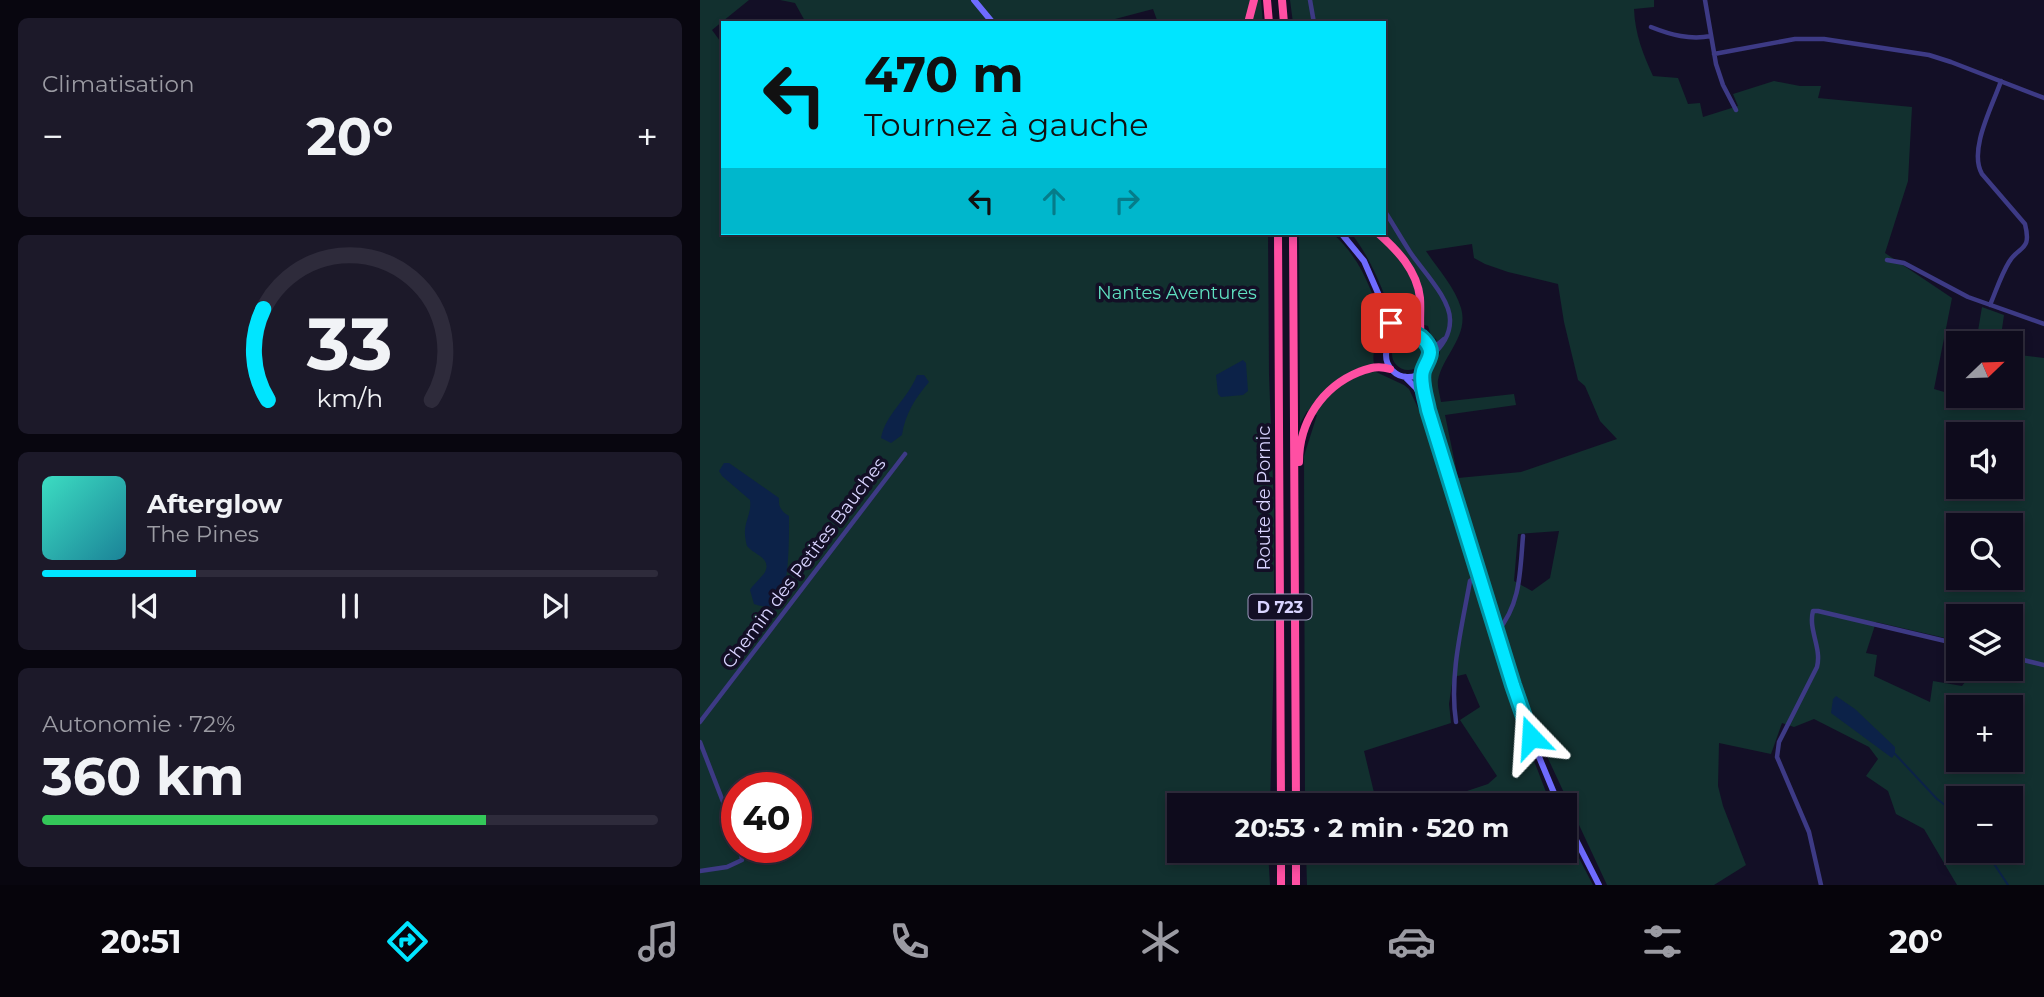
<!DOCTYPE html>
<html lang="fr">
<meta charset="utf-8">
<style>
:root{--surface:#0e0b1c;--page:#1c1929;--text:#f1f3f6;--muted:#9b9ba3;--line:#2e2b3b;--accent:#00e5ff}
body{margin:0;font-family:Montserrat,sans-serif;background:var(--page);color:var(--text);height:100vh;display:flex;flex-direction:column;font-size:26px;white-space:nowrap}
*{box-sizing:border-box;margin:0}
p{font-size:23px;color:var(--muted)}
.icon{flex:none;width:38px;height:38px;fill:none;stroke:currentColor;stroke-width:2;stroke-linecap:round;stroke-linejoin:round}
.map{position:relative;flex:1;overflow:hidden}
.details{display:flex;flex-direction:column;gap:18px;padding:18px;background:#08060f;width:700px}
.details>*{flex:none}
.hud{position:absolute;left:21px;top:21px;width:665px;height:214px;border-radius:0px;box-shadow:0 4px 10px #0003,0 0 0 2px var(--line);background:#00e5ff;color:#111;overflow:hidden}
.needle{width:46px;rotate:67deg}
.controls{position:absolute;left:1246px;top:331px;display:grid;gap:14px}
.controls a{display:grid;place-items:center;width:77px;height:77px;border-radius:0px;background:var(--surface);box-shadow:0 4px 10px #0003,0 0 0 2px var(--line);font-size:35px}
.speed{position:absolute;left:21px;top:772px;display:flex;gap:14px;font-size:35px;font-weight:700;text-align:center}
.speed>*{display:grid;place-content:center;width:91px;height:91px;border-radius:50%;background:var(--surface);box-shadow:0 4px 10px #0003,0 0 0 2px var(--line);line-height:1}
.speed .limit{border:10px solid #d22;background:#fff;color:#111}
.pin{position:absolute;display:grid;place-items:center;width:60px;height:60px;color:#fff;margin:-30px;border-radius:14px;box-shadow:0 4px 10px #0006}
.me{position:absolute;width:77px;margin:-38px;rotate:340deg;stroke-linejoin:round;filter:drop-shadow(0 0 5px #0008)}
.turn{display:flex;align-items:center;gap:24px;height:147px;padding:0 28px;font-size:32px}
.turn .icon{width:91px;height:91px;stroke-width:2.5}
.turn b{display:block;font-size:49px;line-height:60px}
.lanes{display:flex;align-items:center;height:66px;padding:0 28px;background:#0003;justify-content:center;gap:35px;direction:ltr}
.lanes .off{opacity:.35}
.big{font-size:52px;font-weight:700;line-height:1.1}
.details .card{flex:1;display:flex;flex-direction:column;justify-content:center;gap:10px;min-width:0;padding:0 24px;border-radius:10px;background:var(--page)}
.details .dial{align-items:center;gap:0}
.dial svg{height:182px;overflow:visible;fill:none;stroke:var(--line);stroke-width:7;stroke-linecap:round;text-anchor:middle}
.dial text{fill:var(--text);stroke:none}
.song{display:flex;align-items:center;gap:21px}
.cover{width:84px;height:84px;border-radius:10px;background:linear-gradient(135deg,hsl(170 70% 55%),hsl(190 70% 35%))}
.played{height:7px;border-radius:4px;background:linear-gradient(90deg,var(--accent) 25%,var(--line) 25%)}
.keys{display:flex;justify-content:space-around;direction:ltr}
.heat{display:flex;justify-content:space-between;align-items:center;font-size:38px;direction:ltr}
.charge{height:10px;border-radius:5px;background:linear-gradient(90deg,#34c759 72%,var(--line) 0)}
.trip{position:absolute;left:467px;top:793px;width:410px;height:70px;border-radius:0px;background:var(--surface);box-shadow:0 4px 10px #0003,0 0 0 2px var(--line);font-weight:700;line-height:70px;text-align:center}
.dock{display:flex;height:112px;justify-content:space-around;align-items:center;background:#06040b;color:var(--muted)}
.dock .icon{width:49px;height:49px}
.dock .selected{color:var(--accent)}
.dock b{font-size:32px;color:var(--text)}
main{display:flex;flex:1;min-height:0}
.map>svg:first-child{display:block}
</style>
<main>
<section class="details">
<div class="card"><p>Climatisation</p>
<div class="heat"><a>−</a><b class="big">20°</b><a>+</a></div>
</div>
<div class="card dial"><svg viewBox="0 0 100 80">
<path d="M14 69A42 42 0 1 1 86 69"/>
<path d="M14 69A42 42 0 0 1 12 29" stroke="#00e5ff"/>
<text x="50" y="56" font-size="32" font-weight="700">33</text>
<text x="50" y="72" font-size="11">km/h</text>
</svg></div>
<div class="card">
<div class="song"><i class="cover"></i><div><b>Afterglow</b><p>The Pines</p></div></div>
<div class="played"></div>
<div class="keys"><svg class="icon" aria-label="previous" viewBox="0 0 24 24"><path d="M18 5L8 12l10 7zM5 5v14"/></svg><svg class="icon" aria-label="pause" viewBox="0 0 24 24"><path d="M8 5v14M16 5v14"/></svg><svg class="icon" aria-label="next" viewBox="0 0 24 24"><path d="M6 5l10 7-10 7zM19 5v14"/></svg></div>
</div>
<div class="card"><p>Autonomie · 72%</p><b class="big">360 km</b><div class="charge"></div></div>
</section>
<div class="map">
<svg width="1344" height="885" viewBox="0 0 1344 885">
<rect width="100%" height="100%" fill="#130f26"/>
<!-- green -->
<path fill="#12302f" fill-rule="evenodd" d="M0 0H49L12 30 23 45V233H568L569 374 574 509V654L570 805H480V850L568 851 570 885H0ZM37 788H96V847H37Z
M80 0H561L563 23H458L453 9 400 23H106L95 3Z
M590 0H954V7L934 9C935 34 943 54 953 76L978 78 988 104 1000 103 1003 117 1038 106 1033 94 1074 81 1100 86H1121L1118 98 1212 107 1208 181 1185 253 1252 298 1234 389 1258 396H1311V354L1344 358V885H1257L1224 829 1196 814 1188 791 1166 776 1178 759 1169 747 1114 719 1094 727 1082 723 1071 754 1019 743 1018 786 1023 806 1046 865 1014 885H907L838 737 807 647 758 478 755 476C749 455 728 398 730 379 731 370 736 362 740 353L736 339 731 336 728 326 714 322 696 324C682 290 674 263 651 233H684V23H593ZM772 244 774 258 785 264 808 272 858 284 864 322 878 380 885 386 900 421 917 439 821 472 758 478 745 415 816 405 814 394 741 402C740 395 737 387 738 380 743 355 769 336 761 308 755 287 737 268 726 251ZM1258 434H1311V486H1258ZM1258 525H1311V578H1258ZM859 531 850 578 832 591 814 581 818 534ZM1258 616H1311V668L1275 669 1262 686 1233 681 1230 702 1174 676 1177 655 1166 653 1176 622 1258 641ZM1258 707H1311V760H1258ZM1258 798H1311V850H1258Z
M599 233H632C663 260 672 292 685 331 675 345 670 354 676 372L704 385 709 389 720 412 734 447 777 594 821 727 851 805H725L788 784 797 776 760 720 780 707 766 674 753 677 749 704 751 723 664 751 677 805H605L604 456 617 415 607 411 600 424Z
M1282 307 1304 315 1300 343H1276Z
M692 354a16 16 0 1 1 32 0a16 16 0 1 1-32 0Z
M865 831 893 885H607L606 851 864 850Z"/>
<!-- water -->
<path fill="#0c2248" d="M543 360 546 363 548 391 543 395 521 397 518 394 516 375Z
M217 375H224L229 382C216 397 205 414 202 435L191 443 181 438C186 413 208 399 217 375Z
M24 463H29L79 498C78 507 82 512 89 516 89 534 90 595 76 604 69 609 61 606 54 604L50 590C53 585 63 576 65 572 72 558 53 554 47 546 46 543 45 537 45 534 44 522 52 513 50 500L22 476 19 471Z
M1136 696 1155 709 1195 747V754L1192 758 1131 713 1133 699Z"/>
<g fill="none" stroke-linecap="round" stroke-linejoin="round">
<!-- stream -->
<path stroke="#0c2248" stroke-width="2" d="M1195 754 1237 799 1258 815
M1285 850 1308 885"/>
<!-- street -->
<path stroke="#3d3a85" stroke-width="4.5" d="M610 0 614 23
M1005 0 1016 64 1023 85 1036 110
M951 27C971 35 990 40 1011 36
M1014 54 1095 39H1124L1229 55 1251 62 1344 98
M684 210C693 224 701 238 710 252 722 270 751 299 750 321 750 336 740 349 729 358
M1187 260 1204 263 1268 297 1344 324
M1290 305C1296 291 1301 275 1309 262 1319 245 1332 252 1325 224L1282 174C1268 150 1293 105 1301 81
M727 344H738L744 339
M797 632C821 604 820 571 823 536
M1311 657 1344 665
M0 722 205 454
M756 722C749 676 762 626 770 581L779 574
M0 742 37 838
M0 871 27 867 42 860 40 847
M1121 885 1109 832 1077 757 1079 742 1117 667C1122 648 1108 630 1113 611H1118L1258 644"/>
<!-- secondary -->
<path stroke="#6f6bff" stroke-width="6" d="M274 0 293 23
M641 233 664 261 691 323 695 329 703 333
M687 321 689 343
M686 355a22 22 0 1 1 44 0a22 22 0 1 1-44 0Z
M723 371 724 392 728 410 813 685 837 752 859 805
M705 377 716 388 725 403
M864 816 899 885"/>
<!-- highway -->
<path stroke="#ff4fa3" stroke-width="8" d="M567 0 569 23
M582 0 584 23
M548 23 554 0
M578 233 581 805
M593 233 596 805
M678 233C697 250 717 270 720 298 721 311 719 324 721 338
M599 462C599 422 622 387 659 372 670 368 678 365 690 369
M581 850V885
M596 850V885"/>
</g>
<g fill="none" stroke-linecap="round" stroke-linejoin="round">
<!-- route casing -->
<g stroke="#0095a6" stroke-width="18">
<path id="route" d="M691 323C701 337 714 329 724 340 736 353 727 359 723 371 720 382 726 399 728 410L813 685 831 737"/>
</g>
<!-- route -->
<use href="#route" stroke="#00e5ff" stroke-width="12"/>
</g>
<g text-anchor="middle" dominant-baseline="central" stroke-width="7" stroke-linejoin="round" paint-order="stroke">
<!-- shield labels -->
<rect fill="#130f26" stroke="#9e99be" stroke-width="2" x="548.5" y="594.5" width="63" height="25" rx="5"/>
<g font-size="16" font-weight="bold" fill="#d9d4ff">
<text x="580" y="607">D 723</text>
</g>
<!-- park labels -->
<g font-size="18" fill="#5fe0c0" stroke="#130f26">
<text x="477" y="293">Nantes Aventures</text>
</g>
<!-- street labels -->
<g font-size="18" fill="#d9d4ff" stroke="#130f26">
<text transform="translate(564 498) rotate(-90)">Route de Pornic</text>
<text transform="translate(104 563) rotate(-53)">Chemin des Petites Bauches</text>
</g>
</g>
</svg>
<div class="controls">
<a><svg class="needle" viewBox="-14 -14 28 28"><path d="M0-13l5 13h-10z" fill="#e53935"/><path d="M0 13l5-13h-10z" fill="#9b9ba3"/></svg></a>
<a><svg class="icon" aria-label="sound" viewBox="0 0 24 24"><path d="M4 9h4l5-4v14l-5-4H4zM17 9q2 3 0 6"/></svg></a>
<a><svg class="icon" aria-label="search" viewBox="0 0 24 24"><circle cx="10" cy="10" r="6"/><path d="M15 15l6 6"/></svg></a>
<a><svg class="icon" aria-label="layers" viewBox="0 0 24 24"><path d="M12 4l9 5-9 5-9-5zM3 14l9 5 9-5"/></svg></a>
<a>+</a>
<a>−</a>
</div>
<div class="speed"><div class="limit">40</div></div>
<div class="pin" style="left:691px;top:323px;background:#d93025"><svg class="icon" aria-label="arrive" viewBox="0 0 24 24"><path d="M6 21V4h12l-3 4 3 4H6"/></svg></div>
<svg class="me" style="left:831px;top:737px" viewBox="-20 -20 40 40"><path d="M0-17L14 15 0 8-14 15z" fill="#00e5ff" stroke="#fff" stroke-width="4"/></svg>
<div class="trip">20:53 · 2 min · 520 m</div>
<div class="hud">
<div class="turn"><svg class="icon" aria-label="left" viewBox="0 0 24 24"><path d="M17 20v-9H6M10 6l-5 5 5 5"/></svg><div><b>470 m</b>Tournez à gauche</div></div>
<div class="lanes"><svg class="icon" aria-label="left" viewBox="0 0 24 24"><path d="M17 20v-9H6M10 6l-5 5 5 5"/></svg><svg class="icon off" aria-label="ahead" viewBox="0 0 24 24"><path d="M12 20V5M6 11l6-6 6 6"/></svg><svg class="icon off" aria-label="right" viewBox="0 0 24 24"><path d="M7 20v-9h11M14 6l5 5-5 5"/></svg></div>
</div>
</div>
</main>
<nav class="dock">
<b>20:51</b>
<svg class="icon selected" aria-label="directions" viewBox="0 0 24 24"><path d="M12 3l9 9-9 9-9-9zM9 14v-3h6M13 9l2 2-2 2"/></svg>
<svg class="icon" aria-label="music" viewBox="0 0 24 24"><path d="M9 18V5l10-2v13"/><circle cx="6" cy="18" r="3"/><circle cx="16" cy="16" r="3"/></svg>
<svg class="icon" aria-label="phone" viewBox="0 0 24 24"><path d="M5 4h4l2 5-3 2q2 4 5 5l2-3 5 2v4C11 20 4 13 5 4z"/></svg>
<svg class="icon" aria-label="climate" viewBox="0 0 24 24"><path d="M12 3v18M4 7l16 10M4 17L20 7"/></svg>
<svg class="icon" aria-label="car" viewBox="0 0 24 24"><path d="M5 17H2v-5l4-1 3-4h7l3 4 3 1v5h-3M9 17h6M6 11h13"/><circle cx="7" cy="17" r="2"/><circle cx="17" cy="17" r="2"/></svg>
<svg class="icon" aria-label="filters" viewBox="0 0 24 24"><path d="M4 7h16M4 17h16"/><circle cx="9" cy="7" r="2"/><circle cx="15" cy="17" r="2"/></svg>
<b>20°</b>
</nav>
